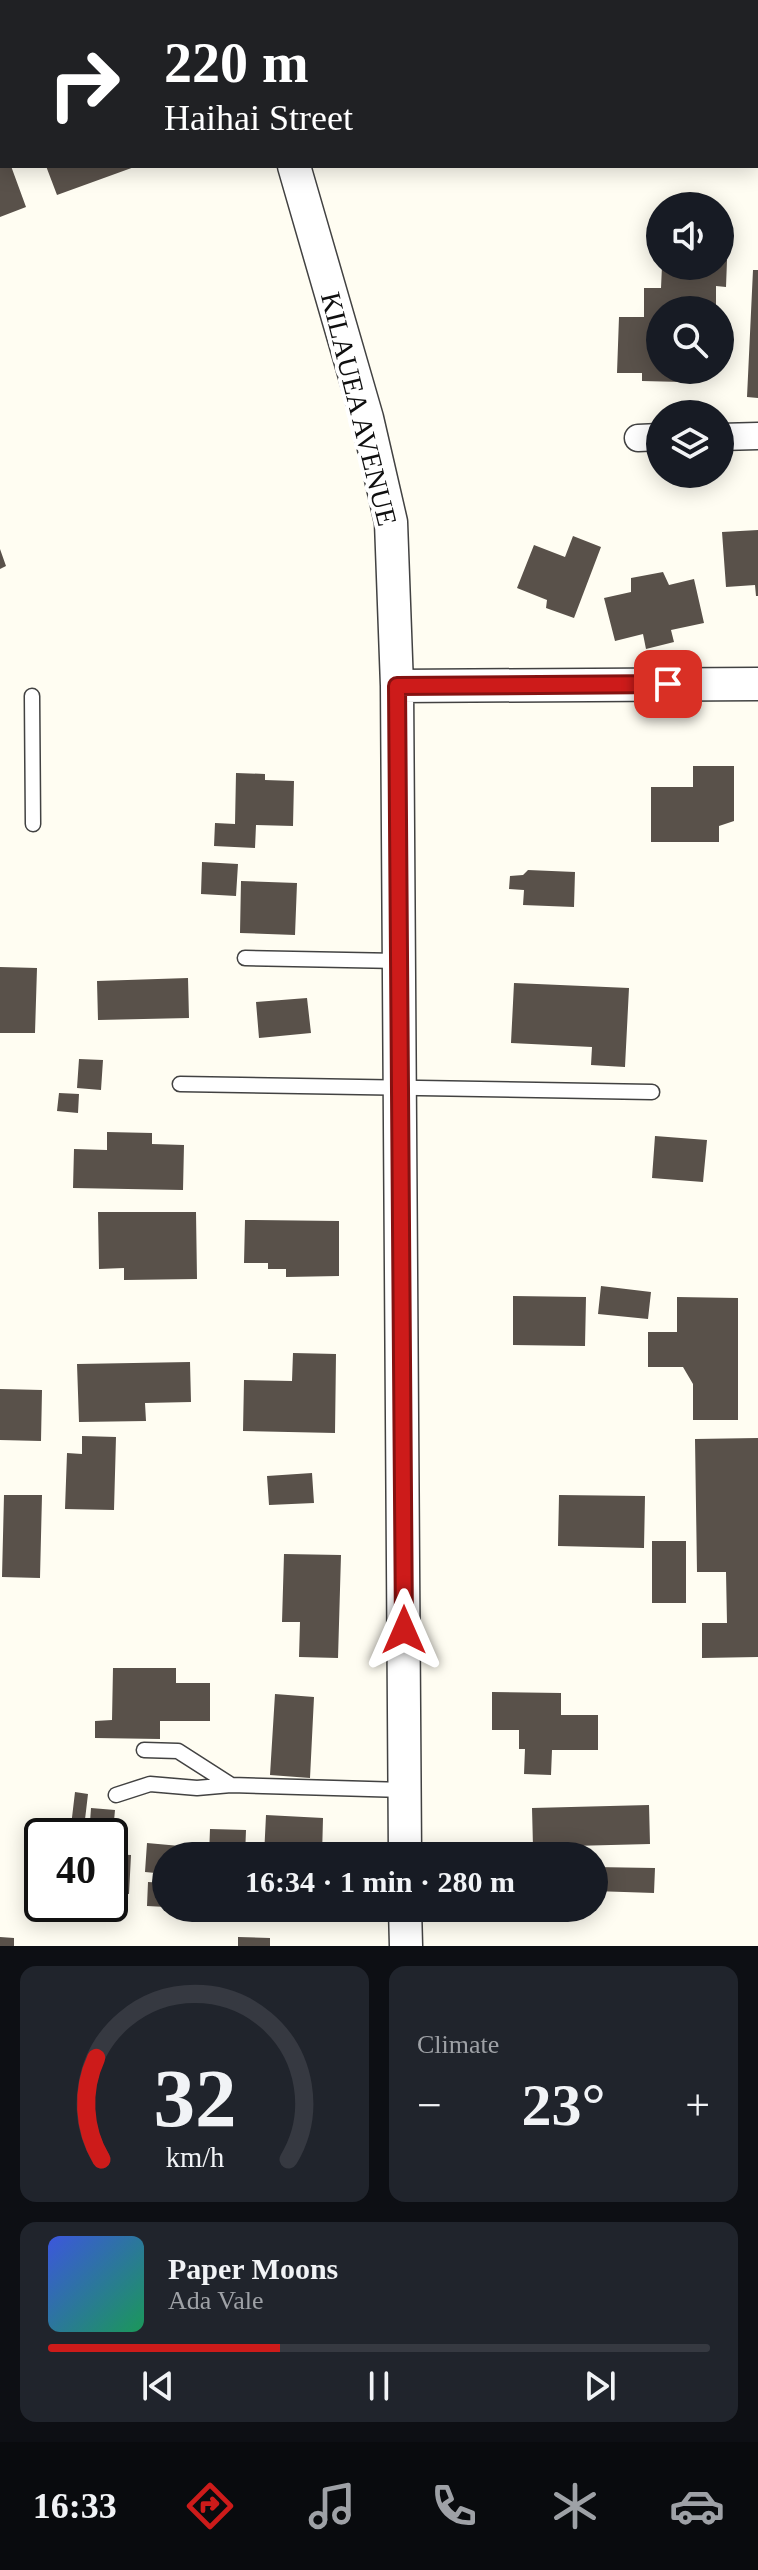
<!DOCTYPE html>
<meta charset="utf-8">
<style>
:root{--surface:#171b24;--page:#20242c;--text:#f1f3f6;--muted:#9ea1a6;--line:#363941;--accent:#cd1b1a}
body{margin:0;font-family:Georgia,serif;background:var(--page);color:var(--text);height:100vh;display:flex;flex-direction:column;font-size:30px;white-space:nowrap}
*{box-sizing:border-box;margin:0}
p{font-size:26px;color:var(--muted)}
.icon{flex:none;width:44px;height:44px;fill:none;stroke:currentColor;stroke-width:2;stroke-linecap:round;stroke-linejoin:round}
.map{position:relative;height:1946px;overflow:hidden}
.panel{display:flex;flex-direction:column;gap:20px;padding:20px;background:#0d0f14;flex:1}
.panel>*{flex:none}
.banner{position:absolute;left:0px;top:0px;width:758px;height:168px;box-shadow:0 4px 20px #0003;background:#202124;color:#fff;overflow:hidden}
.controls{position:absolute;left:646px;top:192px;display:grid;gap:16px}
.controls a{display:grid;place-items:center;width:88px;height:88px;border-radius:50%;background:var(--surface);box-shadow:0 4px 20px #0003;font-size:40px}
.speed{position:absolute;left:24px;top:1818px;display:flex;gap:16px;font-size:40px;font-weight:700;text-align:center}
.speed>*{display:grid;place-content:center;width:104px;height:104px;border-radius:50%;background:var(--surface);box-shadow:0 4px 20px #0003;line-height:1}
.speed .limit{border:4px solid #111;border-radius:12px;background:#fff;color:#111}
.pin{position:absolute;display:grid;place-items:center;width:68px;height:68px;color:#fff;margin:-34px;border-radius:16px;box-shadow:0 4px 12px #0006}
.me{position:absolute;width:88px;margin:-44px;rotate:0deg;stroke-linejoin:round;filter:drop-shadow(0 0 6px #0008)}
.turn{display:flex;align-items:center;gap:28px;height:168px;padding:0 32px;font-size:36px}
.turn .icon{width:104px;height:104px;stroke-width:2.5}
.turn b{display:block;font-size:56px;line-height:68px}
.big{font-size:60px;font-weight:800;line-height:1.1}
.panel .card{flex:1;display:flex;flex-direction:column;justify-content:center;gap:12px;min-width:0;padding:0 28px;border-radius:16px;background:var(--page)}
.panel .dial{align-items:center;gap:0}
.dial svg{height:208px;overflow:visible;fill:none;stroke:var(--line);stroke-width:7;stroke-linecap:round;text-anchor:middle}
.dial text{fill:var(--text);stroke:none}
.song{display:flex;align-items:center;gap:24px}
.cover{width:96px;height:96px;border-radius:12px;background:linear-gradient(135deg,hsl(230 70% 55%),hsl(150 70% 35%))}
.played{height:8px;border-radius:4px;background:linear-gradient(90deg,var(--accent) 35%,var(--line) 35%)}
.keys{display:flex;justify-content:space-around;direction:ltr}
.heat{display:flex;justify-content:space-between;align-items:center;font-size:44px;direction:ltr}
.panel .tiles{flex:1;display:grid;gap:20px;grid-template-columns:1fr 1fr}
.card:last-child{grid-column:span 2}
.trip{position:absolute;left:152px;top:1842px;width:456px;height:80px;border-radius:40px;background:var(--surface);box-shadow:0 4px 20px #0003;font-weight:800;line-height:80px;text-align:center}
.menu{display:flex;height:128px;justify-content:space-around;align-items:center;background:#090b0e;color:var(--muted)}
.menu .icon{width:56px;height:56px}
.menu .selected{color:var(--accent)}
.menu b{font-size:36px;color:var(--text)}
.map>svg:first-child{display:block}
</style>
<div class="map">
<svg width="758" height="1946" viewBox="0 0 758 1946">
<rect width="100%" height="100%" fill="#fffdf2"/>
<!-- building -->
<path fill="#59514a" d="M0 166H11L26 207 0 217Z
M46 166H137L57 195Z
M720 260H727L726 287 716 286V310H660V370H683V382L642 381V373H617L619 317H644V288H661L662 266H720Z
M753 270H758V398L747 397Z
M720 324H731L730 359 720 358Z
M758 530V596H756L755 585 726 587 722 532Z
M573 536 601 547 574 618 546 608 547 600 517 588 534 545 565 557Z
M0 549 6 566 0 569Z
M663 572 669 585 694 579 704 623 671 630 674 642 646 649 643 634 615 641 604 598 631 592V578Z
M693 766H734V821L719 826V842H651V787H693Z
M236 773 265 774V780L294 781 293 826 256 825 255 848 214 846 215 823 235 824Z
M202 862 238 864 236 896 201 894Z
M528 870 575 872 574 907 523 905 524 890 509 889 510 876 523 875Z
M241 881 297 883 295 935 240 933Z
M0 967 37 968 35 1033H0Z
M188 978 189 1018 98 1020 97 981Z
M514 983 629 988 625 1067 591 1065 592 1047 511 1043Z
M307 998 311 1033 259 1038 256 1002Z
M79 1059 103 1060 101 1090 77 1088Z
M59 1093 79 1094 78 1113 57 1111Z
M107 1132 152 1133V1144L184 1145 183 1190 73 1188 74 1149 107 1150Z
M655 1136 707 1140 703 1182 652 1178Z
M98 1212H196L197 1279 124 1280V1268L99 1269Z
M245 1220 339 1221V1276L286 1277V1269H268V1263H244Z
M601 1286 651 1292 648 1319 598 1314Z
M513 1296 586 1297 585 1346 513 1345Z
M677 1297 738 1298V1420H693V1384L683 1367H648V1332H677Z
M293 1353 336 1354 335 1433 243 1431 244 1380 292 1381Z
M190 1362 191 1402 145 1403 146 1421 79 1422 77 1364Z
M0 1389 42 1390 41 1441 0 1440Z
M82 1436 116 1437 114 1510 65 1509 67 1453 82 1454Z
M758 1438V1657L702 1658V1623H727L726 1572H697L695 1439Z
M312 1473 314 1503 269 1505 267 1476Z
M4 1495H42L40 1578 2 1577Z
M559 1495 645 1496 644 1548 558 1546Z
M652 1541H686V1603H652Z
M284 1554 341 1555 338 1658 299 1657 300 1622H282Z
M113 1668H176V1683H210V1721H160V1739L95 1738V1721L112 1720Z
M492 1692 561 1693V1715H598V1750H552L551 1775 524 1774 525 1749H519V1730H492Z
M275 1694 314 1697 310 1778 270 1775Z
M75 1792 88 1794 84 1828 71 1826Z
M649 1805 650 1844 533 1847 532 1808Z
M91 1808 115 1810 112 1843 110 1836H89Z
M266 1815 323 1818 322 1856H264Z
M210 1829 246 1830 245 1856H209Z
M147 1843 191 1847 190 1856H166V1874L145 1872Z
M110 1854 131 1855 129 1894 110 1893Z
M594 1867 655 1868 654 1893 594 1891Z
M148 1882 166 1883V1907L147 1906Z
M0 1937 14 1938V1946H0Z
M238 1937 270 1938V1946H238Z"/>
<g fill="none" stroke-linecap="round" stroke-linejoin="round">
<!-- service casing -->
<g stroke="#424242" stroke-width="17">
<path id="service" d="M32 696 33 824
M245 958 399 961
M180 1084 652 1092
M144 1750 178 1751 231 1785 404 1790
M116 1795 150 1784 197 1788 231 1785"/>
</g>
<!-- minor casing -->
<g stroke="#424242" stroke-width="29">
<path id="minor" d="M720 437 758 436
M638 438 660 437"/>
</g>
<!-- tertiary casing -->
<g stroke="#424242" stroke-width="35">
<path id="tertiary" d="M232 0 233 2
M294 166 367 418 391 522 397 686 405 1856
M397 686 758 684
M405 1908 406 1946"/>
</g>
<!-- service -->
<use href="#service" stroke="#fff" stroke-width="14"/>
<!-- minor -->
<use href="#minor" stroke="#fff" stroke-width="26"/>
<!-- tertiary -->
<use href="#tertiary" stroke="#fff" stroke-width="32"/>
</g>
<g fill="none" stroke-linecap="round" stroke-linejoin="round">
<!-- route casing -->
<g stroke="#851211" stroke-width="20">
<path id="route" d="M404 1630 397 686 668 684"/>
</g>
<!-- route -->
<use href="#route" stroke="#cd1b1a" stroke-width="14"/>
</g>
<g text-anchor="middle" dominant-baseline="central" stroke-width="8" stroke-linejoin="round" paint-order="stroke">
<!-- street labels -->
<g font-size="28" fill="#0f0f0f" stroke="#fff">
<text transform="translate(359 409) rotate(76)">KILAUEA AVENUE</text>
</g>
</g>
</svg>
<div class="controls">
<a><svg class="icon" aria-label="sound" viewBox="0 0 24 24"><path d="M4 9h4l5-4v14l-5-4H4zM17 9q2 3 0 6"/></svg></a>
<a><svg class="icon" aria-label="search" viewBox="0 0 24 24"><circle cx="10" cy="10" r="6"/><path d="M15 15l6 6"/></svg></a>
<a><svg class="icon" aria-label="layers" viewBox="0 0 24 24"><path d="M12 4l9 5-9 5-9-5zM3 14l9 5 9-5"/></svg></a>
</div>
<div class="speed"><div class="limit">40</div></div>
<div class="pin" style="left:668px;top:684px;background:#d93025"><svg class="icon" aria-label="arrive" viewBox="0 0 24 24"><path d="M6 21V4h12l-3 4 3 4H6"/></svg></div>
<svg class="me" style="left:404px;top:1630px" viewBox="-20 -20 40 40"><path d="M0-17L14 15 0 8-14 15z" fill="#cd1b1a" stroke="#fff" stroke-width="4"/></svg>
<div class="trip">16:34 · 1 min · 280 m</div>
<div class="banner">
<div class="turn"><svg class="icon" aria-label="right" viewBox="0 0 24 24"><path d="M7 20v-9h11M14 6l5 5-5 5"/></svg><div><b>220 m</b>Haihai Street</div></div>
</div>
</div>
<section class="panel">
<div class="tiles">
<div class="card dial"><svg viewBox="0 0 100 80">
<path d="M14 69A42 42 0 1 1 86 69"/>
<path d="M14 69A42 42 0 0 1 12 30" stroke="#cd1b1a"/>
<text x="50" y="56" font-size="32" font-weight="700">32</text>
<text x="50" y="72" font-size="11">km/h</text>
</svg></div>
<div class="card"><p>Climate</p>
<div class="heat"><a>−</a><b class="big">23°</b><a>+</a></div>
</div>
<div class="card">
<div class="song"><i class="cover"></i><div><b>Paper Moons</b><p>Ada Vale</p></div></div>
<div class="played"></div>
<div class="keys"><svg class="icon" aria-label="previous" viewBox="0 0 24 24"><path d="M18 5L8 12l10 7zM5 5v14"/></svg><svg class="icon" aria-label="pause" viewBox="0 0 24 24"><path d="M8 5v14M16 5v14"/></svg><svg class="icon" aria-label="next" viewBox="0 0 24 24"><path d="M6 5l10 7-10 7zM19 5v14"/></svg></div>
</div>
</div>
</section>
<nav class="menu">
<b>16:33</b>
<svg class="icon selected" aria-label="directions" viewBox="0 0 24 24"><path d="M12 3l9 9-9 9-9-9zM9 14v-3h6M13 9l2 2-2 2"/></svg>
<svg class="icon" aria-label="music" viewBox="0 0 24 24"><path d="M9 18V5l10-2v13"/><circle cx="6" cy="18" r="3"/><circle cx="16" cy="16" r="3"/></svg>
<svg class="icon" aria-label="phone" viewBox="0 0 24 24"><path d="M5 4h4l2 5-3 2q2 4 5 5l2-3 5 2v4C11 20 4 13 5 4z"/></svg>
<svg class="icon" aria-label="climate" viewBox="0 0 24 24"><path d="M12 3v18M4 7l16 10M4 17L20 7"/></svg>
<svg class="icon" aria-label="car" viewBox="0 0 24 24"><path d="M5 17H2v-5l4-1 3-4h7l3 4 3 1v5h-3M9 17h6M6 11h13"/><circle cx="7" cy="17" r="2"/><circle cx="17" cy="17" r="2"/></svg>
</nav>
